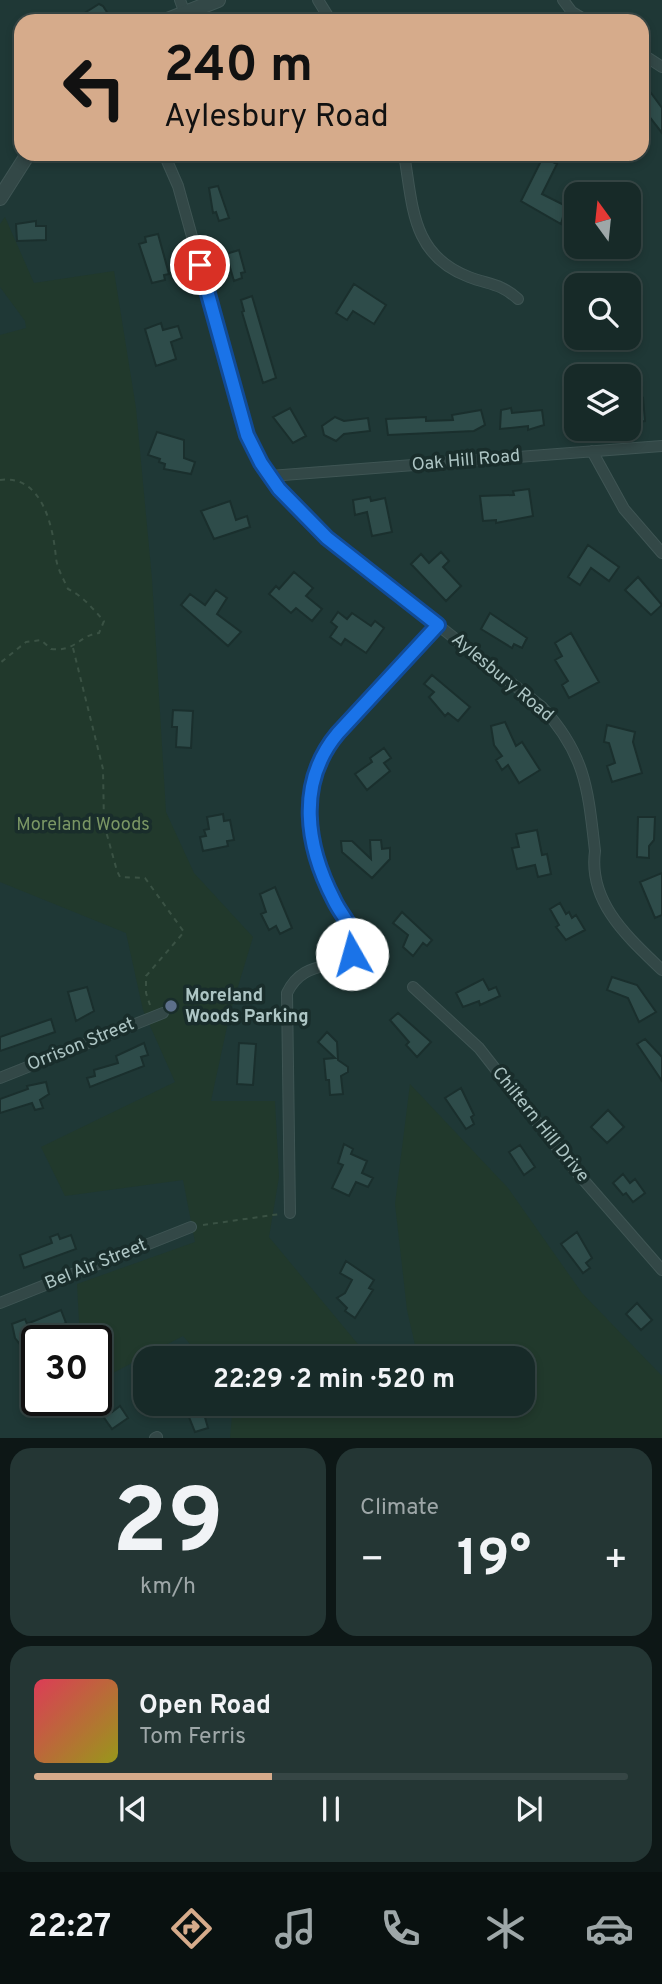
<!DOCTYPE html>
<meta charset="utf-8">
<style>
:root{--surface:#172a28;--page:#243634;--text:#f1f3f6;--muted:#9ea7a8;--line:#364645;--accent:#d6ab8b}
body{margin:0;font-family:Overpass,sans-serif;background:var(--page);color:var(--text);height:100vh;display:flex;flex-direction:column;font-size:26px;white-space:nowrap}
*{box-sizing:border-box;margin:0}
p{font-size:23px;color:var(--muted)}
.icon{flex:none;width:38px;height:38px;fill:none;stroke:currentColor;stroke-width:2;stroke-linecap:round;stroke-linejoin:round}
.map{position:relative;height:1438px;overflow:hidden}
.drawer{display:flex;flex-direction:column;gap:10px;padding:10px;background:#0d1716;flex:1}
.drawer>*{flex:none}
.guide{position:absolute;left:14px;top:14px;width:635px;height:147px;border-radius:21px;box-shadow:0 4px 10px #0003,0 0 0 2px var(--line);background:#d6ab8b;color:#111;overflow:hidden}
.needle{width:46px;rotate:345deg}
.buttons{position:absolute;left:564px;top:182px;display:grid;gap:14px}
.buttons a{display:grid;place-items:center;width:77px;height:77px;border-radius:14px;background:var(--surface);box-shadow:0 4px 10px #0003,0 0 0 2px var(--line);font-size:35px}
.speed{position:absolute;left:21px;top:1325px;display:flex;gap:14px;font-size:35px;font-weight:700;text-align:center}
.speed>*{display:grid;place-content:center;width:91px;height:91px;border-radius:50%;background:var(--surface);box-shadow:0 4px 10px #0003,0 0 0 2px var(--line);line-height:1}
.speed .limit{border:4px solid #111;border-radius:10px;background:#fff;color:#111}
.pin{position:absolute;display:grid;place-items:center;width:60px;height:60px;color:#fff;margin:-30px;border:4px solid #fff;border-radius:50%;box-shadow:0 2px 7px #0007}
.me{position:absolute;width:77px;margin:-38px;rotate:353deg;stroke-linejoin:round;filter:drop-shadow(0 0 5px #0008)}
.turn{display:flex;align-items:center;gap:24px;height:147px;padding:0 35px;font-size:32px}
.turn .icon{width:91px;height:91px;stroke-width:2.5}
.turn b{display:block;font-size:49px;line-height:60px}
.big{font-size:52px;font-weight:700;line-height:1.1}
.drawer .tile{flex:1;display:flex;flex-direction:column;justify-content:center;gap:10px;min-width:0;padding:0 24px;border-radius:21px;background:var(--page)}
.drawer .dial{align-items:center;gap:0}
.dial b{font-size:91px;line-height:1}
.song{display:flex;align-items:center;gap:21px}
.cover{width:84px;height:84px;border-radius:10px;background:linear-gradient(135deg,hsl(350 70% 55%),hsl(60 70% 35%))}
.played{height:7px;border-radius:4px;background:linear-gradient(90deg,var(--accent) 40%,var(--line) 40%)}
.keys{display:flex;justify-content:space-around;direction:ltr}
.heat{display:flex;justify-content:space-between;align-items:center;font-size:38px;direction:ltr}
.drawer .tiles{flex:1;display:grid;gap:10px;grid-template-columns:1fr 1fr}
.tile:last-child{grid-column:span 2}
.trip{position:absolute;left:133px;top:1346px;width:402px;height:70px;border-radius:21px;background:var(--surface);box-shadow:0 4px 10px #0003,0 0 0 2px var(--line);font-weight:700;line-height:70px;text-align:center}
.tabs{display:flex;height:112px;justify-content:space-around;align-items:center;background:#091110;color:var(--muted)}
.tabs .icon{width:49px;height:49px}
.tabs .current{color:var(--accent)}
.tabs b{font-size:32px;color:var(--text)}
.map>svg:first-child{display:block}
</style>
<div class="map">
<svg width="662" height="1438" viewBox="0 0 662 1438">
<rect width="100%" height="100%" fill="#1f3836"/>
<!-- green -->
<path fill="#21392c" d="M5 217 34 283 114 271 136 408 152 579 166 812 194 873 253 937 230 1013 211 1101H275L279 1177 269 1237 367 1355 381 1358H202L183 1336 96 1382V1340H80L77 1284 195 1242 183 1180 65 1196 41 1147 175 1082 143 1010 126 933 0 882V335L26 328 25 321 0 287V224Z
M410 1084 508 1188 582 1293 662 1376V1438H230L233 1404H523V1358H418L407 1310 395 1204Z"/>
<!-- building -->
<path fill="#2e4c4a" stroke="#1a2f2d" stroke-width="2" d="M99 4 103 6 110 17 104 21H87L83 14Z
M651 93 662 108V133L642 107V99Z
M543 157 557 164 542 194 566 206 561 224 521 201Z
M218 186 229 218 219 221 216 212 213 213 209 188Z
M36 221V226H46V240L17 241 16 224Z
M158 234 169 274 164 275 165 280 152 283 139 244 146 242 145 237Z
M239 250 245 272 241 273 242 278 234 281 226 254Z
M354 284 386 305 374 324 353 311 347 320 336 313Z
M252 296 276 378 263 383 242 312 244 311 241 300Z
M161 323 163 330 178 326 182 338 171 342 176 359 156 366 145 329Z
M643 398 645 421 633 422 632 417H628V400Z
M290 408 306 436 293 443 273 417Z
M511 408 512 413 542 410 544 425 528 430V426L500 429 501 410Z
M481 410 485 425 474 431 388 435 386 419 426 417V421L453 420 452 415Z
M335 417 344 421 368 418 370 431 344 434 336 441 324 435 322 426Z
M157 432 184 440V458L195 462 191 474 164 469 165 464 159 462 160 459 148 455Z
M529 489 533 516 496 523V520L483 521 480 496 514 495 513 491Z
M370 497 371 501 385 498 392 532 372 536 367 512 355 515 353 500Z
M230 501 236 520 247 516 250 527 214 539 201 511Z
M588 545 619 567 609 581 591 568 580 585 568 577Z
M441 552 449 561 443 567 461 586 446 601 411 564 421 554 429 563Z
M294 572 313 588 306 596 322 609 312 621 296 608 291 613 269 594 276 586 279 589Z
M638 577 662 605 651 615 625 590Z
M216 590 227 598 217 614 241 632 228 646 181 605 190 594 205 605Z
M338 612 347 619 352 613 371 626 375 621 384 628 366 653 345 639 341 645 330 637 337 627 331 622Z
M490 613 527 638 522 648 514 644 512 648 481 629Z
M571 633 599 682 569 698 562 685 568 681 555 660 562 656 555 643Z
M432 675 470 707 458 721 448 713 445 716 429 697 434 692 424 684Z
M173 710 193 711 191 748 176 747 177 727H172Z
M505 722 516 746 522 742 540 770 519 783 508 765 502 770 496 760 502 756 494 745 491 726Z
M607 725 635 732 633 742 642 773 612 782 607 766 615 763 609 743 604 742Z
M384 748 391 758 384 763 390 771 367 790 355 774 372 762 370 758Z
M223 814 224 821 230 820 234 840 227 841 228 846 203 851 200 837 206 836 204 830 209 829 207 817Z
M638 817H655L654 840 649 846V858L637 857Z
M537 830 542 855 547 854 551 874 538 877 535 865 517 869 512 848 519 847 516 834Z
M370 840H381L382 849 390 848V859L372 878 342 852 341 841H352L371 859Z
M662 873V915L655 918 640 882Z
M275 887 292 928 280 934 276 926 269 930 261 914 266 912 260 894Z
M560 903 566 914 569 912 572 918 576 915 585 930 566 940 556 927 559 925 550 909Z
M402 912 432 940 427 946 423 943 413 956 403 947 408 935 393 923Z
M612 977 637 985 656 1012 639 1022 628 998 607 990Z
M483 979 489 990 496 987 500 996 480 1005 479 1001 463 1007 456 993Z
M87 987 94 1011 76 1021 68 992Z
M398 1013 431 1042 417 1057 406 1045 409 1042 390 1020Z
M51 1019 55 1032 0 1051V1037Z
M327 1032 337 1042 338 1060 348 1067V1072L341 1076 343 1094 330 1095 329 1080H326L324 1059 335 1058 318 1042Z
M645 1039 662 1057V1081L637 1044Z
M144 1043 148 1055 141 1057 144 1066 90 1087 87 1078 95 1076 94 1070 118 1063 116 1056Z
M239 1043 256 1044 253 1085 237 1084Z
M46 1082 49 1094 40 1100 43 1108 35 1110 32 1103 0 1113V1099L28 1089 27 1086Z
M461 1088 474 1115 471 1117 474 1124 466 1129 445 1098Z
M608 1110 624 1127 607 1143 591 1127Z
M344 1144 353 1149 351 1154 367 1161 362 1173 373 1178 368 1187 356 1182 349 1196 332 1188 343 1165 338 1163Z
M520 1145 535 1167 524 1175 509 1152Z
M623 1174 630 1183 635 1179 645 1193 633 1202 626 1193 623 1195 613 1183Z
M577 1232 592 1258 586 1263 590 1268 583 1273 561 1244Z
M58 1234 60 1239 71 1235 76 1249 24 1268 20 1255 52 1243 50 1237Z
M346 1261 374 1280 369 1288 373 1290 355 1318 345 1311 347 1308 337 1298 345 1293 352 1280 340 1273Z
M637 1303 652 1320 641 1330 626 1314Z
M61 1310 66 1323 32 1338 34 1344 23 1348 15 1338 12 1324 25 1319 27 1324Z
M108 1406 112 1412 120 1406 128 1418 112 1429 100 1412Z
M202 1407 208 1428 195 1432 187 1412Z"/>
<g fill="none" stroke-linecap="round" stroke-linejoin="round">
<!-- minor casing -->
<g stroke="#3f5554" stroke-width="12">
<path id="minor" d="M180 0 184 11
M318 0 331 21
M563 0 572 12 587 21
M642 54 662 67
M164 154 178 186 247 435C276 507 346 552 404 598 450 635 496 671 542 707 586 755 588 790 595 851 588 903 629 938 662 970
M404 154C413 206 411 255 469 277 490 285 500 283 518 299
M592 451 624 509 662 553
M270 476 662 446
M413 987 479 1048 574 1169 662 1270
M0 1078 163 1013
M290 1213 287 993C305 955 342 974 355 947 356 929 344 919 335 903 306 855 297 791 330 742L438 625
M0 1303 191 1227
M155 1438 157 1437"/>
</g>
<!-- tertiary casing -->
<g stroke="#3f5554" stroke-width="16">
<path id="tertiary" d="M165 21 218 0
M0 198 28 154"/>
</g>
<!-- path -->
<path stroke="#3a5244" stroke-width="2" stroke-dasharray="5 5" stroke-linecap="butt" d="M0 480C42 474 53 526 56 558 57 568 64 580 68 589 83 596 92 608 104 621L99 633C78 636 76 652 51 649L41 640 26 642 0 663
M73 648 103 769 104 824 117 871 120 877 145 878 184 932 146 976V993L150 1005
M203 1225 280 1214"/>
<!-- minor -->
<use href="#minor" stroke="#334847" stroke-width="10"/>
<!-- tertiary -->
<use href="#tertiary" stroke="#334847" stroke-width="14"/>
</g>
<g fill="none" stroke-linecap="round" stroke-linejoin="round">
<!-- route casing -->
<g stroke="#114b97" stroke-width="18">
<path id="route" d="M200 265 247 435 261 463 279 489 327 538 438 625 338 733C296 783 306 846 334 900 340 913 350 923 355 937L352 954"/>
</g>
<!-- route -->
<use href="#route" stroke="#1a73e8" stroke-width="12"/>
</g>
<!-- markers -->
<circle fill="#5c6f8a" stroke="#192d2b" stroke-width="2.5" cx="171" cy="1006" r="7"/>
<g text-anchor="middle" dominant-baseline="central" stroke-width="7" stroke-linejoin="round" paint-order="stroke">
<!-- street labels -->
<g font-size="18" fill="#adc5c4" stroke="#192d2b">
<text transform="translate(466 461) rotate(-5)">Oak Hill Road</text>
<text transform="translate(502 678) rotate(40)">Aylesbury Road</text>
<text transform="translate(81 1045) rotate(-22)">Orrison Street</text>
<text transform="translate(540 1125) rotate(51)">Chiltern Hill Drive</text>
<text transform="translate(96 1265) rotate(-22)">Bel Air Street</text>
</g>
<!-- park labels -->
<g font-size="18" fill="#7a9664" stroke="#192d2b">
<text x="83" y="825">Moreland Woods</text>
</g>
<!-- poi labels -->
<g font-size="18" font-weight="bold" fill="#adc5c4" stroke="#192d2b" text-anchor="start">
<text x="185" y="996">Moreland<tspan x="185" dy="21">Woods Parking</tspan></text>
</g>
</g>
</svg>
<div class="buttons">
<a><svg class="needle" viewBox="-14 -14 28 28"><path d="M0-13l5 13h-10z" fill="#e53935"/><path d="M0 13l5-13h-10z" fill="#9ea7a8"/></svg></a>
<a><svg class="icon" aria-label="search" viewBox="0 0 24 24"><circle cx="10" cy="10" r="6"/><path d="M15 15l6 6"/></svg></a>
<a><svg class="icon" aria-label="layers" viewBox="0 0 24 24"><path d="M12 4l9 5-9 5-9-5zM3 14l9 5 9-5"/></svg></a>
</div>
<div class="speed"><div class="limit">30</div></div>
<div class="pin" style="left:200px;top:265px;background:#d93025"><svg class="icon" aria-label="arrive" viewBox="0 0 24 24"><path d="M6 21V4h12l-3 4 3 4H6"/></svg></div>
<svg class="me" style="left:352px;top:954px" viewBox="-20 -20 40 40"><circle r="19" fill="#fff"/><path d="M0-13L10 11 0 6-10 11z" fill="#1a73e8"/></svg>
<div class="trip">22:29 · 2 min · 520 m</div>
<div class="guide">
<div class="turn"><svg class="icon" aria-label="left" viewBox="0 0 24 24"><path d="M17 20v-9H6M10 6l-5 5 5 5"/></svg><div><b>240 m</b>Aylesbury Road</div></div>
</div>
</div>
<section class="drawer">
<div class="tiles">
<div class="tile dial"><b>29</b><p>km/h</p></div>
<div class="tile"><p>Climate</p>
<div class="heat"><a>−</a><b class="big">19°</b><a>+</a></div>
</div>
<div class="tile">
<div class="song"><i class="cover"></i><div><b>Open Road</b><p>Tom Ferris</p></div></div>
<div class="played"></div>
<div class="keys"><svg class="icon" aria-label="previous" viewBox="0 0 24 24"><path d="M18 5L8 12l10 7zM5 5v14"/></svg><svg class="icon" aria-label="pause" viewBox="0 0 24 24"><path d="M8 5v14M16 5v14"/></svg><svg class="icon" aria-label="next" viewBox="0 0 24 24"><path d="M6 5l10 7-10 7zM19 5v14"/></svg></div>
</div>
</div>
</section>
<nav class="tabs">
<b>22:27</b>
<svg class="icon current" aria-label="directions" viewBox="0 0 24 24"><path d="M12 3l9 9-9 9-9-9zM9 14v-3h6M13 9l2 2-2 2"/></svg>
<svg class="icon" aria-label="music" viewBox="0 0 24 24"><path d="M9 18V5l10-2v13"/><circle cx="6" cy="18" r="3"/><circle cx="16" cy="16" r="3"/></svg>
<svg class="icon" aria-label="phone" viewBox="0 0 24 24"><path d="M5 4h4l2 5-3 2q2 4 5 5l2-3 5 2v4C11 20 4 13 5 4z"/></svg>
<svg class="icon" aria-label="climate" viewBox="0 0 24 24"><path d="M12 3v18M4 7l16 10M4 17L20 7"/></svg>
<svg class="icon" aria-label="car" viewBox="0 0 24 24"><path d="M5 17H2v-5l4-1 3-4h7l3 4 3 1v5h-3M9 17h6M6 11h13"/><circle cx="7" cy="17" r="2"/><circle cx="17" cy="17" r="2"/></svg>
</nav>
